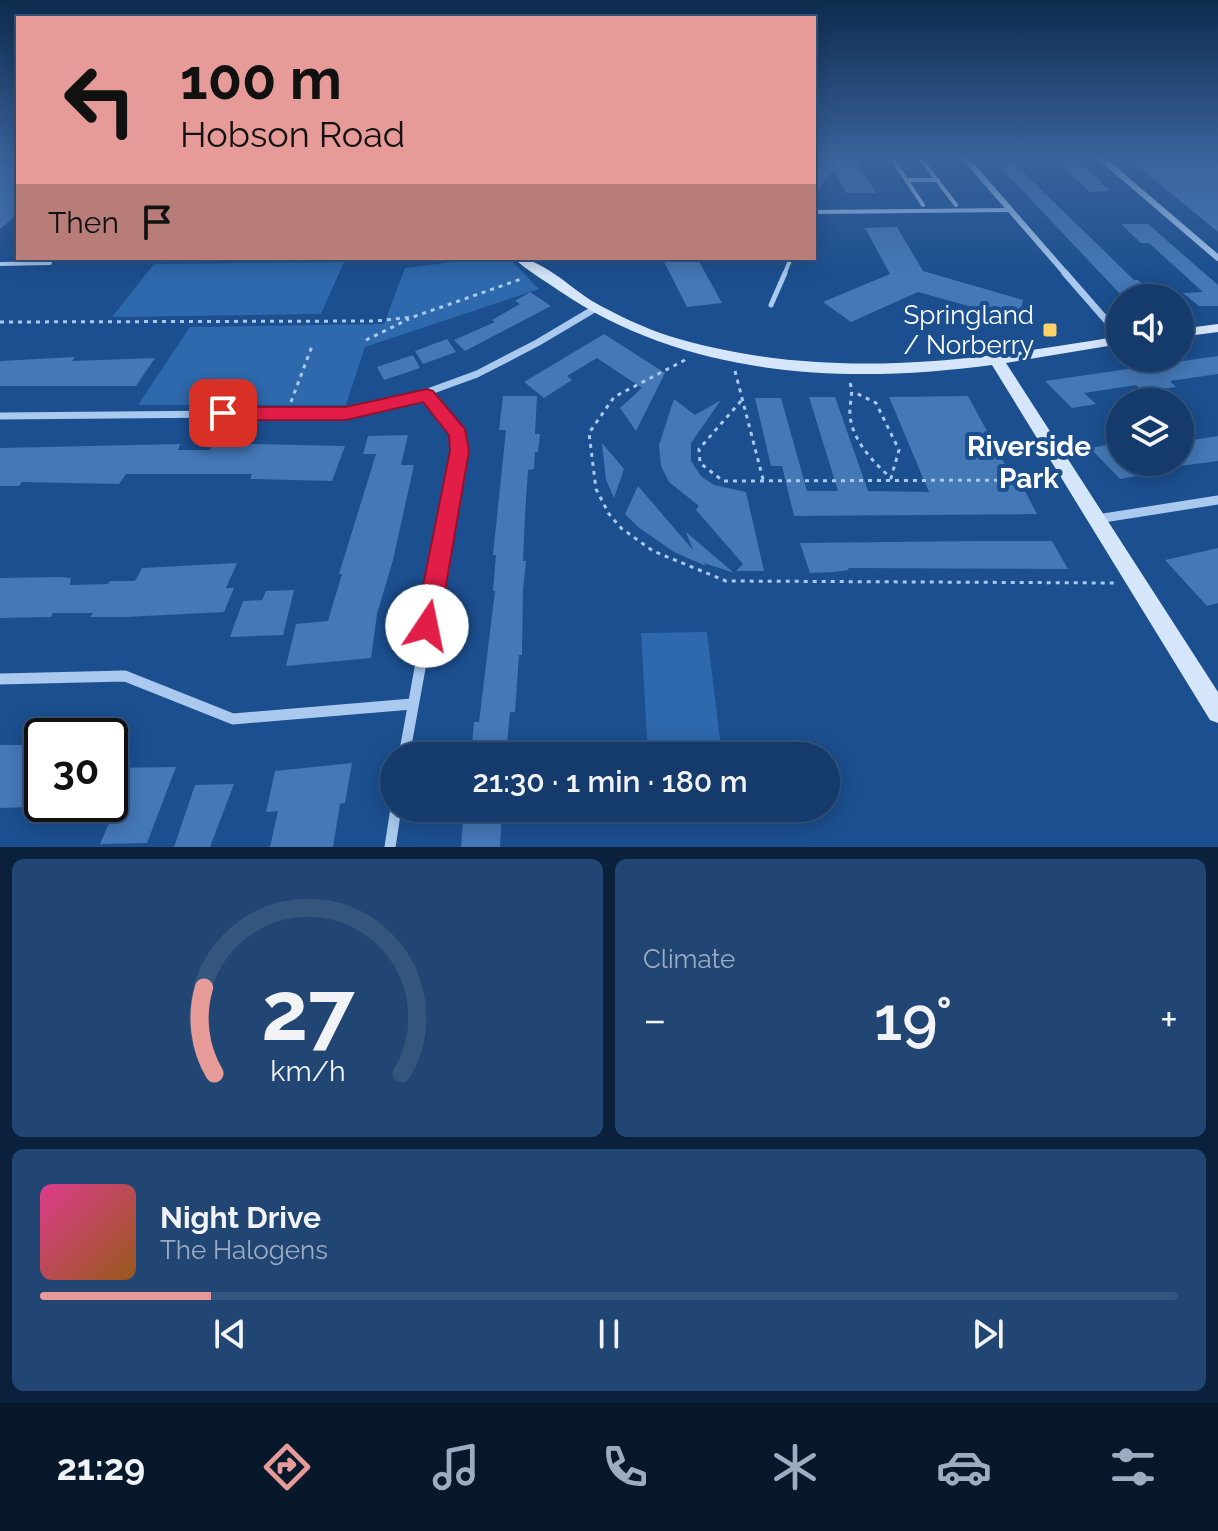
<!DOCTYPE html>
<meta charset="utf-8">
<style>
:root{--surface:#143b6b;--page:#214673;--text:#f1f3f6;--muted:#9dadc1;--line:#33557e;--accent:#e69b98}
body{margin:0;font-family:Raleway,sans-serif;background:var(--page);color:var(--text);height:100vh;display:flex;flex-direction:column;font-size:30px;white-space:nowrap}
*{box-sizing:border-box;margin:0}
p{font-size:26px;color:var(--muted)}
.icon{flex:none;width:44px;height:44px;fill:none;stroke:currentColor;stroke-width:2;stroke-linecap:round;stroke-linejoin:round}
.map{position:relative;height:847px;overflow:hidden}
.details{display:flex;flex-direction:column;gap:12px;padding:12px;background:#0b203b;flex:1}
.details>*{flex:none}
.top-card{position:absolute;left:16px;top:16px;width:800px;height:244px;border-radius:0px;box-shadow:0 4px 20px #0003,0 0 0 2px var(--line);background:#e69b98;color:#111;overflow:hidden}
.controls{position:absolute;left:1106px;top:284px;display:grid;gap:16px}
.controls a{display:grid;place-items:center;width:88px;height:88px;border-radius:50%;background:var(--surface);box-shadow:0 4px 20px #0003,0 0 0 2px var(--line);font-size:40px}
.speed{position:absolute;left:24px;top:718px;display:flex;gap:16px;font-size:40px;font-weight:700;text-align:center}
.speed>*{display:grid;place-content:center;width:104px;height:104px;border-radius:50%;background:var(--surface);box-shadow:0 4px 20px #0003,0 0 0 2px var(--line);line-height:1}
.speed .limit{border:4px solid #111;border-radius:12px;background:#fff;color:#111}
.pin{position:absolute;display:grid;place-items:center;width:68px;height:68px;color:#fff;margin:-34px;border-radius:16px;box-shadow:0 4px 12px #0006}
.me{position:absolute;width:88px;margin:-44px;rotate:11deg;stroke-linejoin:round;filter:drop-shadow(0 0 6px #0008)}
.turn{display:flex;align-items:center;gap:28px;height:168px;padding:0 32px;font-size:36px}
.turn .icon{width:104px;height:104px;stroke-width:2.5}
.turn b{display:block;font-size:56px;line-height:68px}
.then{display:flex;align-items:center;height:76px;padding:0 32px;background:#0003;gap:16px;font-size:30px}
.big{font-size:60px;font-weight:600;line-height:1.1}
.details .tile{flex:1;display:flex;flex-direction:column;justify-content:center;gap:12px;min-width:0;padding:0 28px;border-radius:12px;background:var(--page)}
.details .dial{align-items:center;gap:0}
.dial svg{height:208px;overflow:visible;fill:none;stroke:var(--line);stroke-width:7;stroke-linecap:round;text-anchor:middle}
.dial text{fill:var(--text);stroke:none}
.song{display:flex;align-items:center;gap:24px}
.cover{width:96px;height:96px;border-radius:12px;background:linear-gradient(135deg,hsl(330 70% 55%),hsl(30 70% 35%))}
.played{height:8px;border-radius:4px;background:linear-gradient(90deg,var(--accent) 15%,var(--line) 15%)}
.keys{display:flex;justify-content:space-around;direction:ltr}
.heat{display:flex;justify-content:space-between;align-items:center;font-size:44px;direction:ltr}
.details .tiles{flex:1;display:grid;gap:12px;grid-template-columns:1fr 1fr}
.tile:last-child{grid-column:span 2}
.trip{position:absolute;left:380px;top:742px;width:460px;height:80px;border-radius:40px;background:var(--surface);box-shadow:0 4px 20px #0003,0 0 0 2px var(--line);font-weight:600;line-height:80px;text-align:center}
.dock{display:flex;height:128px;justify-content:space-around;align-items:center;background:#08182b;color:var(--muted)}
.dock .icon{width:56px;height:56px}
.dock .selected{color:var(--accent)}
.dock b{font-size:36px;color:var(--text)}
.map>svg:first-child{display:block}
</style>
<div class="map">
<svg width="1218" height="847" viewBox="0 0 1218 847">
<rect width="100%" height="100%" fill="#1b4f8f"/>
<!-- green -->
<path fill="#2e69ad" d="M485 258H509L539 289 365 347 346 405H138L190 327 384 324 405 268Z
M344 262 321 314 112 317 154 264Z
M707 632 722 756H648L641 633Z"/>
<!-- building -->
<path fill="#4478b7" d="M814 158H855L876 193H846L833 170 814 195Z
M1069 158 1079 161 1110 191 1090 192 1058 162H1065Z
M1128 158H1206L1218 165V232Z
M1012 161 1134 280H1138L1156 298H1124L1003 170Z
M0 165H18V214L0 229Z
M1121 224H1148L1218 285V306H1199L1183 293 1203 292 1149 243H1141Z
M897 227 923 271 1023 300 1019 320 918 292 851 322 823 302 890 274 865 228Z
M662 258H697L722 303 687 307Z
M530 292 551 306 465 351 454 340 495 322 492 320 520 304 515 301Z
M604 334 665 373 636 431 620 408 642 388 597 358 567 376 572 380 544 398 524 382Z
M447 339 456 352 423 364 415 351Z
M413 355 420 368 384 380 377 367Z
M1218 356V374L1170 381 1176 387 1161 389 1175 402H1154L1136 385 1084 393 1096 404 1072 408 1045 381Z
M75 357 72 361 155 358 136 386H0V361Z
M503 396H537L535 434H540L538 452H535L534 469 528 470 525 515 523 561H526L523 590 522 655H519L515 712H510L506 756H471L474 722H479L495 591H493L496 555H493L506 430H499Z
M968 396 1019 490 1024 489 1037 514 794 516 782 466H771L755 398H781L807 491H838L809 397H835L868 491 929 492 889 397Z
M674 399 695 415 721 400 691 443V461L701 476 714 485 746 492 764 571H736L743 564 696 510 699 506 669 482 661 466 659 445Z
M408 435 401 465H414L393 560 377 614 371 658 286 666 296 624 328 621 342 574H339L376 454H363L368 436Z
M1218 436V461L1180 466V442Z
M213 443 345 446 332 481 250 479 252 474H126L119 484 22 482 19 486H0V448L180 444 178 450H210Z
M602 443 624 469 614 498 606 480Z
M1112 444 1120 452V462H1130L1142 475 1120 479 1090 448Z
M638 486 693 550 686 532 734 573 704 563 706 566 674 552 638 527 625 514Z
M976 541H1052L1068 569 848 568 849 570 834 572 810 573 800 543Z
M1218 548V603L1207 606 1165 560Z
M237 563 226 588H234L224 612 126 617H90L93 613H53L51 617 0 618V578L61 577 71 578 70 585 108 584 110 581H135L142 568Z
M294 590 283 635 230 637 243 601 262 600 266 591Z
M0 745H42V786L31 807 0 808Z
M352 763 345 803 340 804 333 847H270L278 811 266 812 275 771Z
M176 767 147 843 100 844 110 821 44 822 53 804H110V768Z
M234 784 210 847H174L195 785Z
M464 808H502L500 847H461Z"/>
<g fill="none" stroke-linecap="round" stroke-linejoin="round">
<!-- path -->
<path stroke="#a9c9ee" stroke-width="3" stroke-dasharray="4 5" stroke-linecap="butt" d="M0 322 376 321 413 317 524 278
M366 340 409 319
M685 360 614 397 589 433 596 489 609 514 621 528 653 551 726 581 1116 583
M735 371 764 483
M850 383C854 394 849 403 850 415 852 440 873 462 891 478L899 450 876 403 854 392
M741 401 699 449 700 463 723 481 1052 480
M291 402 312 346"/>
<!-- lane-far1 -->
<path stroke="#a9c9ee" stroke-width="4" d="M920 158 956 205
M893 160 923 205
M907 180H938
M814 212 1008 210
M0 264 50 263
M784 275 791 258"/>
<!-- lane -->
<path stroke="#a9c9ee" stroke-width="5" d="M771 305 785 273"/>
<!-- street-far3 -->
<path stroke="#a9c9ee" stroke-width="6" d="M965 158 1067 275
M1101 158 1218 258"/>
<!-- street-far2 -->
<path stroke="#a9c9ee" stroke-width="7" d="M1065 273 1120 336
M427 395 449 422
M0 416 346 413 414 397 477 374 537 343 596 308"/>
<!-- street-far1 -->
<path stroke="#a9c9ee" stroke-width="9" d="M1097 519 1218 500
M430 610 459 451V434L448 420"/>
<!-- street -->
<path stroke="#a9c9ee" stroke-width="11" d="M0 679 125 676 233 719 412 704
M404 756 431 608
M390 847 396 808"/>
<!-- secondary -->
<path fill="#d6e6fa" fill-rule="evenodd" d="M514 258C542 258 568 286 592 301 615 314 644 328 669 336 821 382 967 362 1120 336V344L1006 363 1218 692V723L1210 720 992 365C844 385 685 377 558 290 544 280 526 270 514 258Z
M1218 324V332L1180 337V329Z"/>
</g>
<!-- sky -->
<linearGradient id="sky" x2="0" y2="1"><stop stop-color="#0f2b4f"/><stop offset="0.57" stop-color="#39639b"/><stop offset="1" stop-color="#39639b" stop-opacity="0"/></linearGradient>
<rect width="1218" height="276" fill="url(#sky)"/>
<!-- route -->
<path fill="#e11d48" stroke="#92132f" stroke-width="2" d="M427 389 433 391 465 429 469 451 439 626 435 634 427 637 419 634 415 626 450 451 449 435 423 402 346 420H223L214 413 223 407H346Z"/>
<!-- markers -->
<rect fill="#ffd166" stroke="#1b4f8f" stroke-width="3" x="1042" y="322" width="16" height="16" rx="4"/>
<g text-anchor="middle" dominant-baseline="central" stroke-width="8" stroke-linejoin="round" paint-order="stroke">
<!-- poi labels -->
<g font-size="26" fill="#fff" stroke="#1b4f8f" text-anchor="end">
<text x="1034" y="315">Springland<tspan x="1034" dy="30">/ Norberry</tspan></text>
</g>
<!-- neighbourhood labels -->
<g font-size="28" font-weight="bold" fill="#fff" stroke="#1b4f8f">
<text x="1029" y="446">Riverside<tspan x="1029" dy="32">Park</tspan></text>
</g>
</g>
</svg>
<div class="controls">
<a><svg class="icon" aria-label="sound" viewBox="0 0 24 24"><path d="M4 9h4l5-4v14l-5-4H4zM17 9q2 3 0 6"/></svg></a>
<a><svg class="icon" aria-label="layers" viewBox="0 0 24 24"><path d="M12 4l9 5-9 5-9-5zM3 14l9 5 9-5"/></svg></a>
</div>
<div class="speed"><div class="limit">30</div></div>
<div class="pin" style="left:223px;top:413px;background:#d93025"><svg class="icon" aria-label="arrive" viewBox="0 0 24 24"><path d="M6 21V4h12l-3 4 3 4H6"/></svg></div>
<svg class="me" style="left:427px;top:626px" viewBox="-20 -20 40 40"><circle r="19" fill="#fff"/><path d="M0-13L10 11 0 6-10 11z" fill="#e11d48"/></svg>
<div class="trip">21:30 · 1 min · 180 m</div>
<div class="top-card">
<div class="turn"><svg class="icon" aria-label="left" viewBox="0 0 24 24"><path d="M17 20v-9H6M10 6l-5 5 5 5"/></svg><div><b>100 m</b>Hobson Road</div></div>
<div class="then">Then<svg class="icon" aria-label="arrive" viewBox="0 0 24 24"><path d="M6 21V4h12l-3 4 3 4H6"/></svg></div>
</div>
</div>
<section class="details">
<div class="tiles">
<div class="tile dial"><svg viewBox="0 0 100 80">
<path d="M14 69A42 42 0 1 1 86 69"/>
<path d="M14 69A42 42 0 0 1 10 36" stroke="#e69b98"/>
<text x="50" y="56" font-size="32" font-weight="700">27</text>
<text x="50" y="72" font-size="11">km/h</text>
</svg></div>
<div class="tile"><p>Climate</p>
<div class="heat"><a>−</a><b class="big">19°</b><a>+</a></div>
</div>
<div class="tile">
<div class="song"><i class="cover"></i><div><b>Night Drive</b><p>The Halogens</p></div></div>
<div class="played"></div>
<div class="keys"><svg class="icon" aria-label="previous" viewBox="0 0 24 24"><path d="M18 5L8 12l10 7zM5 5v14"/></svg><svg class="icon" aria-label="pause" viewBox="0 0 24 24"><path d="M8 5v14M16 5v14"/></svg><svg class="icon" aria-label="next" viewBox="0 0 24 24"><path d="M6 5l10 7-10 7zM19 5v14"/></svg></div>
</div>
</div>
</section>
<nav class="dock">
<b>21:29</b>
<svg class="icon selected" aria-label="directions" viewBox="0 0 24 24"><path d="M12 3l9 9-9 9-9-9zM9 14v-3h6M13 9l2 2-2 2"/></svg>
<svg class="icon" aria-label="music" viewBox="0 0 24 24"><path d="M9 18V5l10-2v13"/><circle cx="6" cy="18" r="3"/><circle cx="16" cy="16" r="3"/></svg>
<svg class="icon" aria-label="phone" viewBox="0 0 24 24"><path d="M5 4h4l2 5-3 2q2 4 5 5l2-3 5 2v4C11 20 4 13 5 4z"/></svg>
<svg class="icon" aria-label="climate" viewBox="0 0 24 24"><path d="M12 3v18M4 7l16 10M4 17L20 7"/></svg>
<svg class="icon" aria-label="car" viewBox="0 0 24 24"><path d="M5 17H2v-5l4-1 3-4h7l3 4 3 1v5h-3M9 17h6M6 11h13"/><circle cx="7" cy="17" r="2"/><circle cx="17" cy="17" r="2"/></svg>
<svg class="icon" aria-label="filters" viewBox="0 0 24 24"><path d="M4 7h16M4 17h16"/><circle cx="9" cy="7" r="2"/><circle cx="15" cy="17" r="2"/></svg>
</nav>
